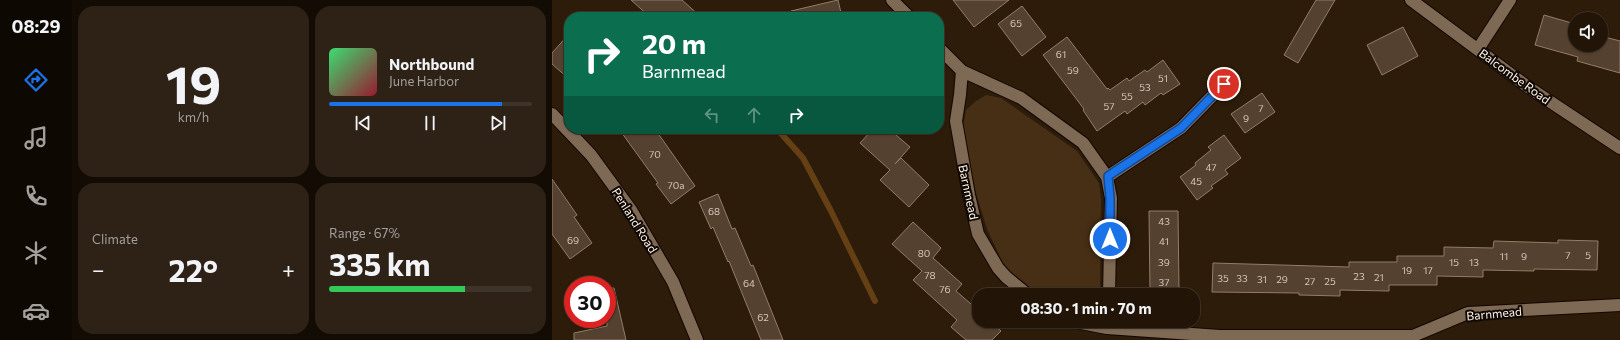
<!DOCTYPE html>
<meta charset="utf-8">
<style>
:root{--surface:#221508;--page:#2e2216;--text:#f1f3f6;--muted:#a29f9c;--line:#3f3429;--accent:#1a73e8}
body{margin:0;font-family:Commissioner,sans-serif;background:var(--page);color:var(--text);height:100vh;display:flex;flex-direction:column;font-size:15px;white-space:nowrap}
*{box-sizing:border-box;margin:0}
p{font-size:13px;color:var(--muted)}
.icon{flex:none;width:22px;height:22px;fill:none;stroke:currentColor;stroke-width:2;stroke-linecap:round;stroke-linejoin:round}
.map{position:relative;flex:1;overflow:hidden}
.details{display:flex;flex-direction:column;gap:6px;padding:6px;background:#130c04;width:480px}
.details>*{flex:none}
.top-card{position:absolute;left:12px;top:12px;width:380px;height:122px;border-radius:16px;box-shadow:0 1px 3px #0004,0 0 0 1px var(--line);background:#0b6e4f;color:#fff;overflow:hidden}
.controls{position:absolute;left:1016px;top:12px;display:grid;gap:8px}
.controls a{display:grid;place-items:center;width:40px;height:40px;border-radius:50%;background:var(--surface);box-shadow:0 1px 3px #0004,0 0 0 1px var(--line);font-size:20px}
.speed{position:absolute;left:12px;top:276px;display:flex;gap:8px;font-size:20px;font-weight:700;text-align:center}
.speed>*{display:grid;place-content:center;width:52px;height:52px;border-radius:50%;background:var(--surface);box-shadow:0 1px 3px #0004,0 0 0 1px var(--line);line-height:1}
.speed .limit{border:6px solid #d22;background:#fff;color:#111}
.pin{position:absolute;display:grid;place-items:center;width:34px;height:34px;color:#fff;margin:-17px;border:2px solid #fff;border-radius:50%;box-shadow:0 1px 4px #0007}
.me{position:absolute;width:44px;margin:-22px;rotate:0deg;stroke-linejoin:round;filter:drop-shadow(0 0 3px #0008)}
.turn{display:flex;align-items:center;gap:14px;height:84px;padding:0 12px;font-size:18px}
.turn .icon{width:52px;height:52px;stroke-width:2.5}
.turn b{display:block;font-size:28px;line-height:34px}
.lanes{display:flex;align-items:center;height:38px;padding:0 12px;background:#0003;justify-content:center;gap:20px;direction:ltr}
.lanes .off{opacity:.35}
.big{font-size:30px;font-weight:700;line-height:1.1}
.details .card{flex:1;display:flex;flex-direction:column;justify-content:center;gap:6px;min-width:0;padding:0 14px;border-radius:16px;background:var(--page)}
.details .dial{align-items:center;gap:0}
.dial b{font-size:52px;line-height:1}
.song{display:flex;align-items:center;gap:12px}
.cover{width:48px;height:48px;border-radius:6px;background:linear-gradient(135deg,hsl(140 70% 55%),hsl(350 70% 35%))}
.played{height:4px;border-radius:2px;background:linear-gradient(90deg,var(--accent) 85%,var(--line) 85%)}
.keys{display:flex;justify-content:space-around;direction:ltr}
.heat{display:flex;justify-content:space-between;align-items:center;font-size:22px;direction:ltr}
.charge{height:6px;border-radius:3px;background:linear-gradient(90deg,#34c759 67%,var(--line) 0)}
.details .tiles{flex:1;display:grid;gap:6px;grid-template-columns:repeat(2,1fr)}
.trip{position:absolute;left:420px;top:288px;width:228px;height:40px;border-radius:16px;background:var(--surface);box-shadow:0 1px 3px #0004,0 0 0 1px var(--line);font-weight:700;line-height:40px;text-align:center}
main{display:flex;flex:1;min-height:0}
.menu{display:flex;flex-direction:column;width:72px;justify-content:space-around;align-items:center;background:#0e0803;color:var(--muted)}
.menu .icon{width:28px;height:28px}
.menu .on{color:var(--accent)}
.menu b{font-size:18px;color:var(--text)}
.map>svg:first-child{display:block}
</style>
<main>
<nav class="menu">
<b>08:29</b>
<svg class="icon on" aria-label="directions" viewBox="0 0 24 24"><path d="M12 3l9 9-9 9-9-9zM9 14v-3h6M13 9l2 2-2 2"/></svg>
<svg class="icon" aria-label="music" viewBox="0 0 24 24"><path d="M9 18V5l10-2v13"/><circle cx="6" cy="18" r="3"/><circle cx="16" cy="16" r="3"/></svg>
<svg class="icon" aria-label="phone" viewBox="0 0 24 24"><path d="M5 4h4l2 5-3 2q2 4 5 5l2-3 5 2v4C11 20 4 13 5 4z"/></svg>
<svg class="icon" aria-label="climate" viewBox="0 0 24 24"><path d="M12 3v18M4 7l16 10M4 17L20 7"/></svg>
<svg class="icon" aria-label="car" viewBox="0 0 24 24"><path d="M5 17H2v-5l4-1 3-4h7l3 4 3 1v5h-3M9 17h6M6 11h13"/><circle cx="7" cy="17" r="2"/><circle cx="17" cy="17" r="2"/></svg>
</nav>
<section class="details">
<div class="tiles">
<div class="card dial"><b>19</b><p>km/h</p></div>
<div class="card">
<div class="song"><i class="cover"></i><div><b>Northbound</b><p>June Harbor</p></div></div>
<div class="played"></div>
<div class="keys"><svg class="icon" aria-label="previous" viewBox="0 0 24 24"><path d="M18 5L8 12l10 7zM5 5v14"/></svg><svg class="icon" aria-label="pause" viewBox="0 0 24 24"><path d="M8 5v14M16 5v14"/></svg><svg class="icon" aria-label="next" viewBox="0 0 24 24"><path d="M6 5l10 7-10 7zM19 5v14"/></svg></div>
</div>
<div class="card"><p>Climate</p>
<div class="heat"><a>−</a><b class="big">22°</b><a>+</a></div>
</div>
<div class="card"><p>Range · 67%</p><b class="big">335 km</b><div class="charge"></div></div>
</div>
</section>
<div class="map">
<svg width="1068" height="340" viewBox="0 0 1068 340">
<rect width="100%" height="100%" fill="#2d1c0a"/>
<!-- green -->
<path fill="#472f16" d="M434 95 449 98 525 151 547 183 549 200 548 295H488L458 271 451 263 435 229 424 193 411 127 414 110 424 101Z"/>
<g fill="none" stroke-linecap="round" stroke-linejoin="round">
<!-- stream -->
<path stroke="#664015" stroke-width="6" d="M225 129 251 158 279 211 323 301"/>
</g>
<!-- building -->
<path fill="#54412f" stroke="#927d68" d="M79 0H130L149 17H98Z
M286 0 290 17H240L239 11Z
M401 0H457L422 27Z
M764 0H783L746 63 732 55Z
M470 6 494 37 470 56 446 24Z
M992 15 1023 24V45H1049V36L1068 41V73L1025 61 1026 57 983 45Z
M851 27 866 56 830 75 815 45Z
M17 34V79L0 64V53Z
M515 37 555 89 556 88 558 90 575 78 577 81 593 70 595 72 611 60 628 84 611 95 609 93 593 105 591 102 575 114 573 111 545 131 531 110 532 109 491 55Z
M710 93 723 112 693 133 679 114Z
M67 129H103L143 186 119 204 104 184 106 183Z
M321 129H337L358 147 343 164 349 158 377 185 357 207 328 180 338 170 308 143Z
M672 135 689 158 673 170 676 174 659 186 661 188 645 200 628 177 644 165 643 163 659 150 656 147Z
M0 179 25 215 22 217 40 243 18 259 0 234Z
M166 194 180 229 183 228 199 266 201 265 231 340H209L177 261 176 262 161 227 159 229 147 202Z
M597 211H626L627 291 598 292Z
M361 222 389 248 381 258 410 284 404 291 427 311V321H438L449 331 440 340H414L399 327 405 320 361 280 370 271 340 244Z
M1006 240 1046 241 1045 270 982 269V271L931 270V277L885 276V285H837V291L788 290V296L747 295V293L660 292 661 263 797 267V262H845V256H892V247L941 248 942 241 1006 243Z
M55 288H62L74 340H22V333L55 326Z"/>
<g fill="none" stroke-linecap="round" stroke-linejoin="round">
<!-- minor casing -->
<g stroke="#140600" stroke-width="14">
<path id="minor" d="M340 0 357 17
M859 0 976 87 1068 148
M387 48 410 71 408 95 404 121 417 195 426 234 446 268 454 277 476 295
M926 49 958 0
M410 71 469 98 531 143 555 177 559 198 557 295
M0 114 39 155 79 210 121 282 145 340
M555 177 629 128 672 84
M519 321 555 328 668 336H861L916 313 1068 305"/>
</g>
<!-- minor -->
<use href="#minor" stroke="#7e6955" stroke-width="12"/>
</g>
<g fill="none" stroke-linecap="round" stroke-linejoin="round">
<!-- route casing -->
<g stroke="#114b97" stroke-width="10">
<path id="route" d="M558 239V198L556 176 629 128 672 84"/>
</g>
<!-- route -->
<use href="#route" stroke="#1a73e8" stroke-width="7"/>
</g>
<g text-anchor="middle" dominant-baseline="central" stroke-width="4" stroke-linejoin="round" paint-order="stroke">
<!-- number labels -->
<g font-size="10" fill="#d4c6ba">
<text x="464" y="23">65</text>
<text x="509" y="54">61</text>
<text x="521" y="70">59</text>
<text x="611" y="78">51</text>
<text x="593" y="87">53</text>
<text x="575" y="96">55</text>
<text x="557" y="106">57</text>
<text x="709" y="108">7</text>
<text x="694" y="118">9</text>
<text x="103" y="154">70</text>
<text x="659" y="167">47</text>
<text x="644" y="181">45</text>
<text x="124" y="185">70a</text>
<text x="162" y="211">68</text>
<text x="612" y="221">43</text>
<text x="21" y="240">69</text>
<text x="612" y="241">41</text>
<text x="372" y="253">80</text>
<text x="1016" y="255">7</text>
<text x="1036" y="255">5</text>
<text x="952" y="256">11</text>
<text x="972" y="256">9</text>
<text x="612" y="262">39</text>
<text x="902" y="262">15</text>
<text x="922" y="262">13</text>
<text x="855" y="270">19</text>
<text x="876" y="270">17</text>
<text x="378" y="275">78</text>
<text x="807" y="276">23</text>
<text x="827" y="277">21</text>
<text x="671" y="278">35</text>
<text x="690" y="278">33</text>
<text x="710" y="279">31</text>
<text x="730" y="279">29</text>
<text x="758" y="281">27</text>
<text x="778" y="281">25</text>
<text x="612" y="282">37</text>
<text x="197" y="283">64</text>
<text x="393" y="289">76</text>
<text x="211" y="317">62</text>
</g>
<!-- street labels -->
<g font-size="12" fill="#fff3e8" stroke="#0f0803">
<text transform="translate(963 76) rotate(36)">Balcombe Road</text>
<text transform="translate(417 192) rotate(78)">Barnmead</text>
<text transform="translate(83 220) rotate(58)">Penland Road</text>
<text transform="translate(942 313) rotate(-5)">Barnmead</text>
</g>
</g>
</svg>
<div class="controls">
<a><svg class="icon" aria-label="sound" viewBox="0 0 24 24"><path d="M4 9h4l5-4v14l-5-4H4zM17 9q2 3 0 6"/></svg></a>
</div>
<div class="speed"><div class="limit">30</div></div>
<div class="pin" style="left:672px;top:84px;background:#d93025"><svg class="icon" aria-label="arrive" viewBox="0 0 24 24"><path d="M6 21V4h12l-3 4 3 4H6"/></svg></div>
<svg class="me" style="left:558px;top:239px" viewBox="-20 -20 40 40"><circle r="17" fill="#1a73e8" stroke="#fff" stroke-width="3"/><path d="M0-11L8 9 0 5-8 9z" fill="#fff"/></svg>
<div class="trip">08:30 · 1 min · 70 m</div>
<div class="top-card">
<div class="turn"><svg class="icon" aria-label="right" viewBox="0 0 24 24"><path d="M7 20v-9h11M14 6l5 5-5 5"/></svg><div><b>20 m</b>Barnmead</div></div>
<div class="lanes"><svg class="icon off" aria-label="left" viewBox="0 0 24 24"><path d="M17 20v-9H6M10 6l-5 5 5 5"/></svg><svg class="icon off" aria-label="ahead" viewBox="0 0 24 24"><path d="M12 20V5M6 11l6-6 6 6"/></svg><svg class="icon" aria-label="right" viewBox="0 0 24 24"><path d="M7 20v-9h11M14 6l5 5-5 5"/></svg></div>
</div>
</div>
</main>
